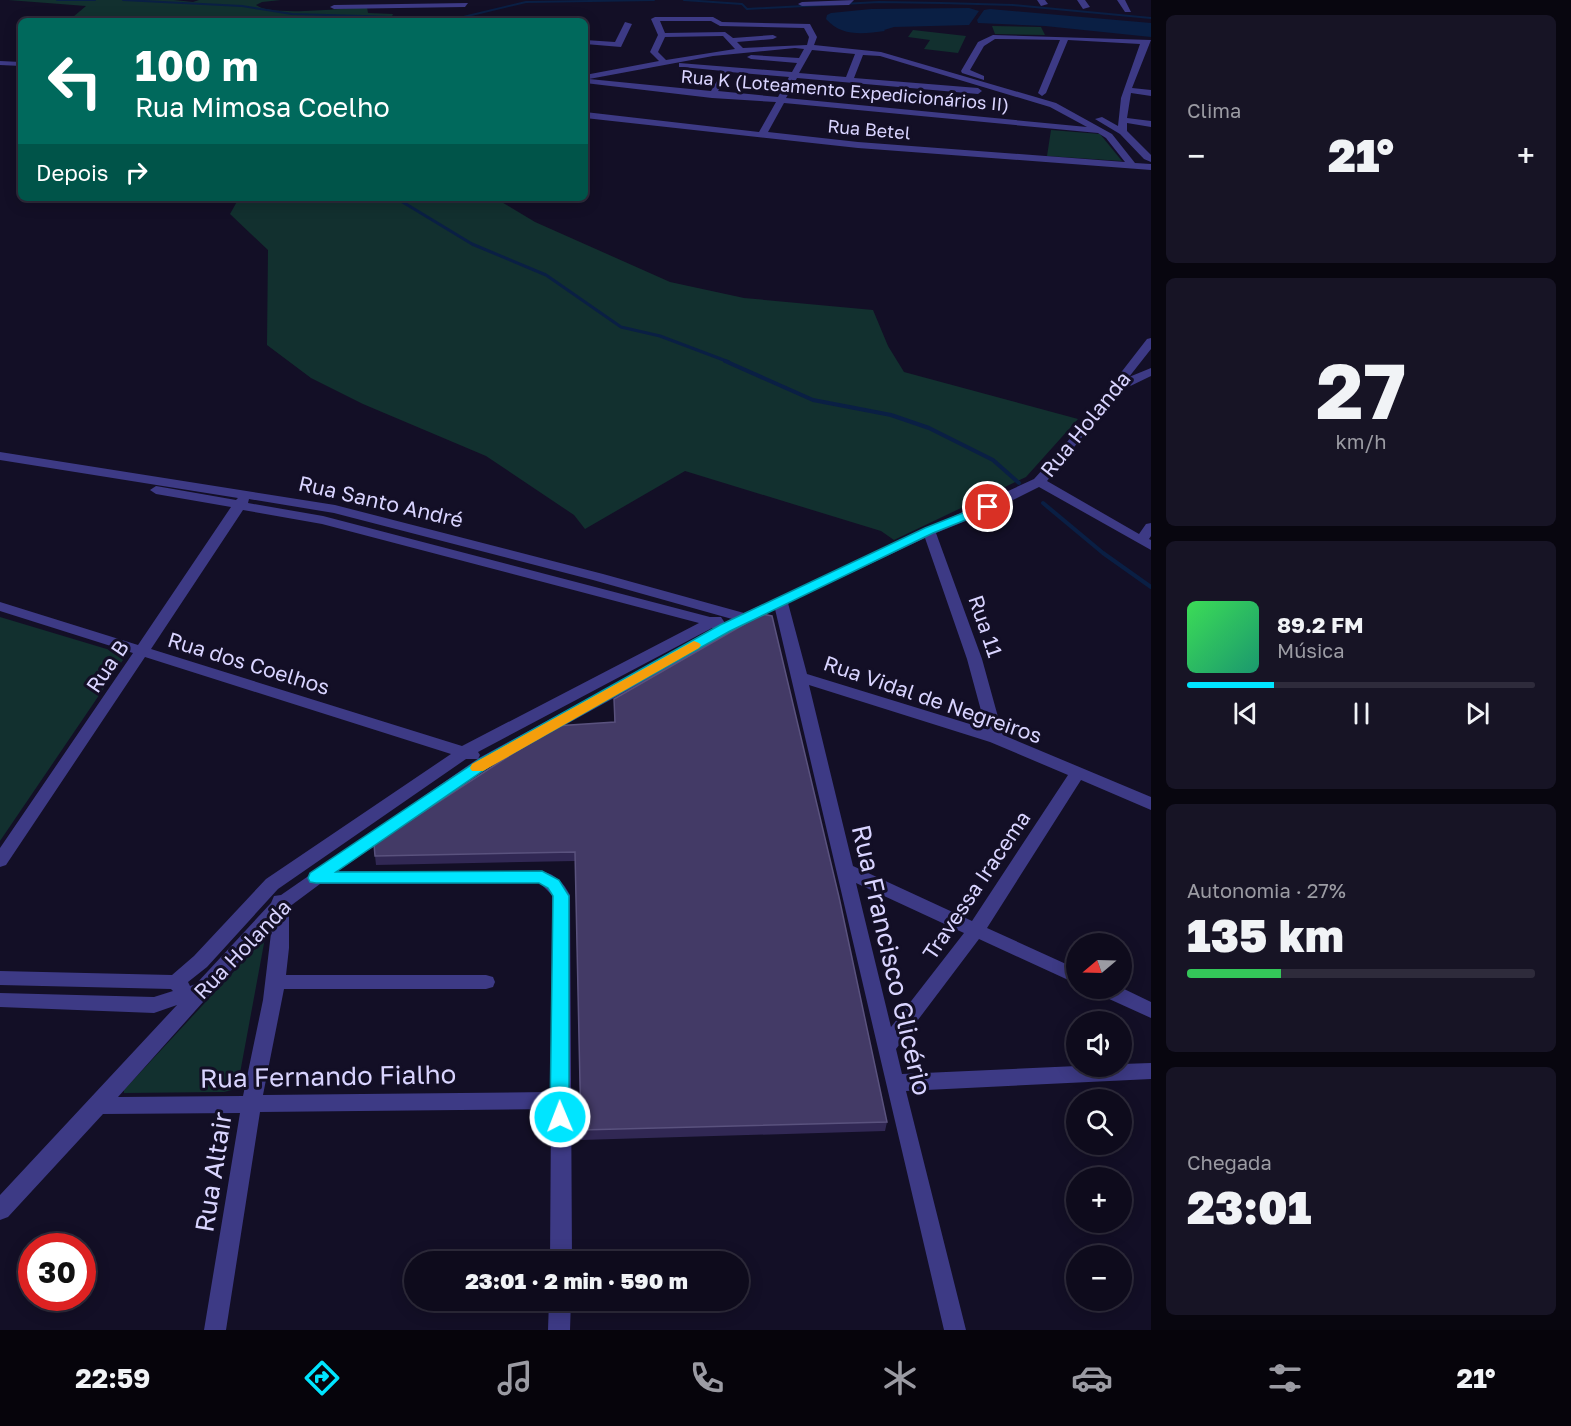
<!DOCTYPE html>
<html lang="pt">
<meta charset="utf-8">
<style>
:root{--surface:#0e0b1c;--page:#171425;--text:#f1f3f6;--muted:#9b9ba3;--line:#2e2b3b;--accent:#00e5ff}
body{margin:0;font-family:"Golos Text",sans-serif;background:var(--page);color:var(--text);height:100vh;display:flex;flex-direction:column;font-size:22px;white-space:nowrap}
*{box-sizing:border-box;margin:0}
p{font-size:20px;color:var(--muted)}
.icon{flex:none;width:33px;height:33px;fill:none;stroke:currentColor;stroke-width:2;stroke-linecap:round;stroke-linejoin:round}
.map{position:relative;flex:1;overflow:hidden}
.details{display:flex;flex-direction:column;gap:15px;padding:15px;background:#08060f;width:420px}
.details>*{flex:none}
.banner{position:absolute;left:18px;top:18px;width:570px;height:183px;border-radius:9px;box-shadow:0 3px 15px #0003,0 0 0 2px var(--line);background:#00695c;color:#fff;overflow:hidden}
.needle{width:39px;rotate:251deg}
.fabs{position:absolute;left:1066px;top:933px;display:grid;gap:12px}
.fabs a{display:grid;place-items:center;width:66px;height:66px;border-radius:50%;background:var(--surface);box-shadow:0 3px 15px #0003,0 0 0 2px var(--line);font-size:30px}
.speed{position:absolute;left:18px;top:1233px;display:flex;gap:12px;font-size:30px;font-weight:700;text-align:center}
.speed>*{display:grid;place-content:center;width:78px;height:78px;border-radius:50%;background:var(--surface);box-shadow:0 3px 15px #0003,0 0 0 2px var(--line);line-height:1}
.speed .limit{border:9px solid #d22;background:#fff;color:#111}
.pin{position:absolute;display:grid;place-items:center;width:51px;height:51px;color:#fff;margin:-26px;border:3px solid #fff;border-radius:50%;box-shadow:0 2px 6px #0007}
.me{position:absolute;width:66px;margin:-33px;rotate:359deg;stroke-linejoin:round;filter:drop-shadow(0 0 4px #0008)}
.turn{display:flex;align-items:center;gap:21px;height:126px;padding:0 18px;font-size:27px}
.turn .icon{width:78px;height:78px;stroke-width:2.5}
.turn b{display:block;font-size:42px;line-height:51px}
.then{display:flex;align-items:center;height:57px;padding:0 18px;background:#0003;gap:12px;font-size:22px}
.big{font-size:45px;font-weight:800;line-height:1.1}
.details .widget{flex:1;display:flex;flex-direction:column;justify-content:center;gap:9px;min-width:0;padding:0 21px;border-radius:9px;background:var(--page)}
.details .dial{align-items:center;gap:0}
.dial b{font-size:78px;line-height:1}
.song{display:flex;align-items:center;gap:18px}
.cover{width:72px;height:72px;border-radius:9px;background:linear-gradient(135deg,hsl(130 70% 55%),hsl(160 70% 35%))}
.played{height:6px;border-radius:3px;background:linear-gradient(90deg,var(--accent) 25%,var(--line) 25%)}
.keys{display:flex;justify-content:space-around;direction:ltr}
.heat{display:flex;justify-content:space-between;align-items:center;font-size:33px;direction:ltr}
.charge{height:9px;border-radius:4px;background:linear-gradient(90deg,#34c759 27%,var(--line) 0)}
.trip{position:absolute;left:404px;top:1251px;width:345px;height:60px;border-radius:30px;background:var(--surface);box-shadow:0 3px 15px #0003,0 0 0 2px var(--line);font-weight:800;line-height:60px;text-align:center}
.tabs{display:flex;height:96px;justify-content:space-around;align-items:center;background:#06040b;color:var(--muted)}
.tabs .icon{width:42px;height:42px}
.tabs .selected{color:var(--accent)}
.tabs b{font-size:27px;color:var(--text)}
main{display:flex;flex:1;min-height:0}
.map>svg:first-child{display:block}
</style>
<main>
<div class="map">
<svg width="1151" height="1330" viewBox="0 0 1151 1330">
<rect width="100%" height="100%" fill="#130f26"/>
<!-- green -->
<path fill="#12302f" d="M8 0H174L193 2 199 0H281L262 2 256 5C271 17 345 8 367 7L368 13 393 14 390 21H53L73 17 86 6Z
M992 26 1041 27 1045 35 995 34Z
M913 30 966 36 958 53 924 49 930 40 908 37Z
M1051 130 1100 134 1122 161 1047 156Z
M239 198H495L535 222 670 282 744 298 873 310 888 346 904 372 1078 419 1026 477 894 540 881 531 685 471 585 529 574 515 486 456 363 404 311 378 267 345 268 250 230 214Z
M0 617 120 653 123 660 0 841Z
M265 938 238 1084 232 1090 224 1092 124 1093V1090Z"/>
<!-- water -->
<path fill="#0a1f44" d="M969 8 979 11 969 25 894 27 884 30 885 31C863 34 842 37 826 19L827 15 831 13 871 9Z
M990 9 1151 23V37L1045 26 978 23 977 20 984 10Z"/>
<g fill="none" stroke-linecap="round" stroke-linejoin="round">
<!-- stream-far2 -->
<path stroke="#0a1f44" stroke-width="2" d="M57 0H95
M123 0 242 6 292 14 398 17
M684 0 742 4 747 9 879 2 942 3 1013 5 1151 18
M455 19 526 2 654 0"/>
<!-- stream-far1 -->
<path stroke="#0a1f44" stroke-width="3" d="M396 198 472 244 546 275 621 327 660 336 729 362"/>
<!-- stream -->
<path stroke="#0a1f44" stroke-width="4" d="M725 361 813 400 891 415 929 428 993 460 1019 483
M1043 503 1103 553 1151 587"/>
<!-- minor -->
<path fill="#3d3a85" fill-rule="evenodd" d="M854 0 849 5 802 6 798 4 802 2Z
M1037 0H1045L1048 4 1041 6Z
M1077 0H1085L1090 7 1083 9Z
M1117 0H1125L1131 12H1125Z
M468 3 465 7 334 9 330 7 334 5Z
M347 16 467 18 471 20H344V16Z
M655 17H713L722 22 810 24 817 37 814 45 881 52 1056 103 1112 134 1135 163 1151 164V170L858 148 585 118V112L759 132 776 102 712 98 585 83V75L659 61 650 52 658 35 651 19ZM660 21H711L720 26 804 28 809 37 807 45 743 48 737 42 773 39 777 37 773 35 733 38 725 32 665 33ZM723 36 735 49 666 60 658 52 665 37ZM795 48 804 49 799 58 751 55 747 57 751 59 797 63 792 72 679 63V67H682L723 71 711 91 589 79 713 56ZM812 50 855 54 846 77 799 73ZM863 55 880 56 1050 107 1087 127 786 98 797 78 978 94 982 91 978 88 854 78ZM730 72 789 77 778 97 718 91ZM784 103 1098 133 1106 138 1125 162 858 142 768 132Z
M625 22 632 24 621 47 585 44V40L615 42Z
M993 35 1151 40 1132 88 1151 90V96L1131 93 1127 118 1151 121V127L1127 123V131L1151 155V162L1144 159 1120 134 1095 119 1102 117 1118 126 1121 98 1140 44 1068 40 1046 93 1042 96 1038 93 1060 40 995 39 984 46 970 70 984 76V80L962 73 961 71 978 42Z
M0 61 21 62V66L0 65Z
M1151 338V349L1129 377 1151 368V376L1118 392 1047 481 1139 534 1146 524 1151 523V536L1149 539 1151 540V550L1039 487 993 510 936 533 982 659 1003 735 1151 797V810L1081 780 987 928 1077 969V984L979 939 896 1049 902 1074 1077 1066H1122V1064L1151 1063V1079L906 1091 966 1330H944L775 609 491 766 338 871H542C556 875 563 882 570 895L572 1262H550L551 1109 260 1112 226 1330H204L240 1113 103 1114 8 1217 0 1220V1195L177 1005 154 1013 0 1007V993L154 997 173 991 171 989 0 985V971L172 975 194 956 266 879 451 754 145 657 6 865 0 867V848L133 653 0 611V602L138 645 231 507 156 494 150 490 156 486 236 500 238 498 0 460V452L335 505 603 574 744 613 1034 479 1064 446 1147 339ZM249 499 334 513 593 580 732 619 725 623 721 617H710L323 516 248 503ZM243 510 322 524 699 623 462 746 151 649ZM925 538 967 659 986 729 807 674 788 603ZM712 628 715 629 479 758 281 895 274 896 271 903 196 984 190 986 188 982 207 967 278 889 466 759H478L480 755 478 752ZM809 685 990 742 1068 775 972 921 853 866ZM540 883 552 895 551 1092 263 1095 284 989H486L493 987 495 982 493 977 486 975H286L289 948V907L320 884ZM856 883 964 933 891 1027ZM272 925 263 1000 243 1096 118 1097Z
M1094 988H1122L1151 1002V1018L1096 993Z
M549 1300H571L570 1330H548Z"/>
</g>
<!-- wall -->
<path fill="#312854" d="M614 699 887 1122 885 1131 581 1140 575 861 376 865 375 856 614 722Z"/>
<!-- building -->
<path fill="#433a66" stroke="#5a527e" stroke-width="1.5" d="M762 614 772 616 839 897 887 1122 581 1130 575 852 375 856 374 844 555 726 615 722 614 699Z"/>
<!-- route -->
<path fill="#00e5ff" stroke="#0095a6" stroke-width="1.5" d="M988 503 994 507 993 509 933 533 730 631 490 766 336 872 542 871 559 880 569 896V1117L566 1123 560 1125 553 1123 550 1117 553 896 548 888 539 883H316L310 882 308 878 310 873 480 759 720 625 925 528Z"/>
<!-- slow -->
<path fill="#f59e0b" d="M694 641 699 643 701 645 699 648 483 771H472L470 768 472 764Z"/>
<g text-anchor="middle" dominant-baseline="central" stroke-width="6" stroke-linejoin="round" paint-order="stroke">
<!-- far-street labels -->
<g font-size="18" fill="#d9d4ff" stroke="#130f26">
<text transform="translate(845 90) rotate(5)">Rua K (Loteamento Expedicionários II)</text>
<text transform="translate(869 129) rotate(5)">Rua Betel</text>
</g>
<!-- street labels -->
<g font-size="21" fill="#d9d4ff" stroke="#130f26">
<text transform="translate(1085 424) rotate(-51)">Rua Holanda</text>
<text transform="translate(381 501) rotate(13)">Rua Santo André</text>
<text transform="translate(986 626) rotate(71)">Rua 11</text>
<text transform="translate(249 663) rotate(17)">Rua dos Coelhos</text>
<text transform="translate(107 666) rotate(-56)">Rua B</text>
<text transform="translate(933 699) rotate(19)">Rua Vidal de Negreiros</text>
<text transform="translate(976 885) rotate(-56)">Travessa Iracema</text>
<text transform="translate(242 949) rotate(-46)">Rua Holanda</text>
</g>
<!-- near-street labels -->
<g font-size="26" fill="#d9d4ff" stroke="#130f26">
<text transform="translate(892 960) rotate(77)">Rua Francisco Glicério</text>
<text transform="translate(328 1076) rotate(-1)">Rua Fernando Fialho</text>
<text transform="translate(213 1172) rotate(-81)">Rua Altair</text>
</g>
</g>
</svg>
<div class="fabs">
<a><svg class="needle" viewBox="-14 -14 28 28"><path d="M0-13l5 13h-10z" fill="#e53935"/><path d="M0 13l5-13h-10z" fill="#9b9ba3"/></svg></a>
<a><svg class="icon" aria-label="sound" viewBox="0 0 24 24"><path d="M4 9h4l5-4v14l-5-4H4zM17 9q2 3 0 6"/></svg></a>
<a><svg class="icon" aria-label="search" viewBox="0 0 24 24"><circle cx="10" cy="10" r="6"/><path d="M15 15l6 6"/></svg></a>
<a>+</a>
<a>−</a>
</div>
<div class="speed"><div class="limit">30</div></div>
<div class="pin" style="left:988px;top:507px;background:#d93025"><svg class="icon" aria-label="arrive" viewBox="0 0 24 24"><path d="M6 21V4h12l-3 4 3 4H6"/></svg></div>
<svg class="me" style="left:560px;top:1117px" viewBox="-20 -20 40 40"><circle r="17" fill="#00e5ff" stroke="#fff" stroke-width="3"/><path d="M0-11L8 9 0 5-8 9z" fill="#fff"/></svg>
<div class="trip">23:01 · 2 min · 590 m</div>
<div class="banner">
<div class="turn"><svg class="icon" aria-label="left" viewBox="0 0 24 24"><path d="M17 20v-9H6M10 6l-5 5 5 5"/></svg><div><b>100 m</b>Rua Mimosa Coelho</div></div>
<div class="then">Depois<svg class="icon" aria-label="right" viewBox="0 0 24 24"><path d="M7 20v-9h11M14 6l5 5-5 5"/></svg></div>
</div>
</div>
<section class="details">
<div class="widget"><p>Clima</p>
<div class="heat"><a>−</a><b class="big">21°</b><a>+</a></div>
</div>
<div class="widget dial"><b>27</b><p>km/h</p></div>
<div class="widget">
<div class="song"><i class="cover"></i><div><b>89.2 FM</b><p>Música</p></div></div>
<div class="played"></div>
<div class="keys"><svg class="icon" aria-label="previous" viewBox="0 0 24 24"><path d="M18 5L8 12l10 7zM5 5v14"/></svg><svg class="icon" aria-label="pause" viewBox="0 0 24 24"><path d="M8 5v14M16 5v14"/></svg><svg class="icon" aria-label="next" viewBox="0 0 24 24"><path d="M6 5l10 7-10 7zM19 5v14"/></svg></div>
</div>
<div class="widget"><p>Autonomia · 27%</p><b class="big">135 km</b><div class="charge"></div></div>
<div class="widget"><p>Chegada</p><b class="big">23:01</b></div>
</section>
</main>
<nav class="tabs">
<b>22:59</b>
<svg class="icon selected" aria-label="directions" viewBox="0 0 24 24"><path d="M12 3l9 9-9 9-9-9zM9 14v-3h6M13 9l2 2-2 2"/></svg>
<svg class="icon" aria-label="music" viewBox="0 0 24 24"><path d="M9 18V5l10-2v13"/><circle cx="6" cy="18" r="3"/><circle cx="16" cy="16" r="3"/></svg>
<svg class="icon" aria-label="phone" viewBox="0 0 24 24"><path d="M5 4h4l2 5-3 2q2 4 5 5l2-3 5 2v4C11 20 4 13 5 4z"/></svg>
<svg class="icon" aria-label="climate" viewBox="0 0 24 24"><path d="M12 3v18M4 7l16 10M4 17L20 7"/></svg>
<svg class="icon" aria-label="car" viewBox="0 0 24 24"><path d="M5 17H2v-5l4-1 3-4h7l3 4 3 1v5h-3M9 17h6M6 11h13"/><circle cx="7" cy="17" r="2"/><circle cx="17" cy="17" r="2"/></svg>
<svg class="icon" aria-label="filters" viewBox="0 0 24 24"><path d="M4 7h16M4 17h16"/><circle cx="9" cy="7" r="2"/><circle cx="15" cy="17" r="2"/></svg>
<b>21°</b>
</nav>
